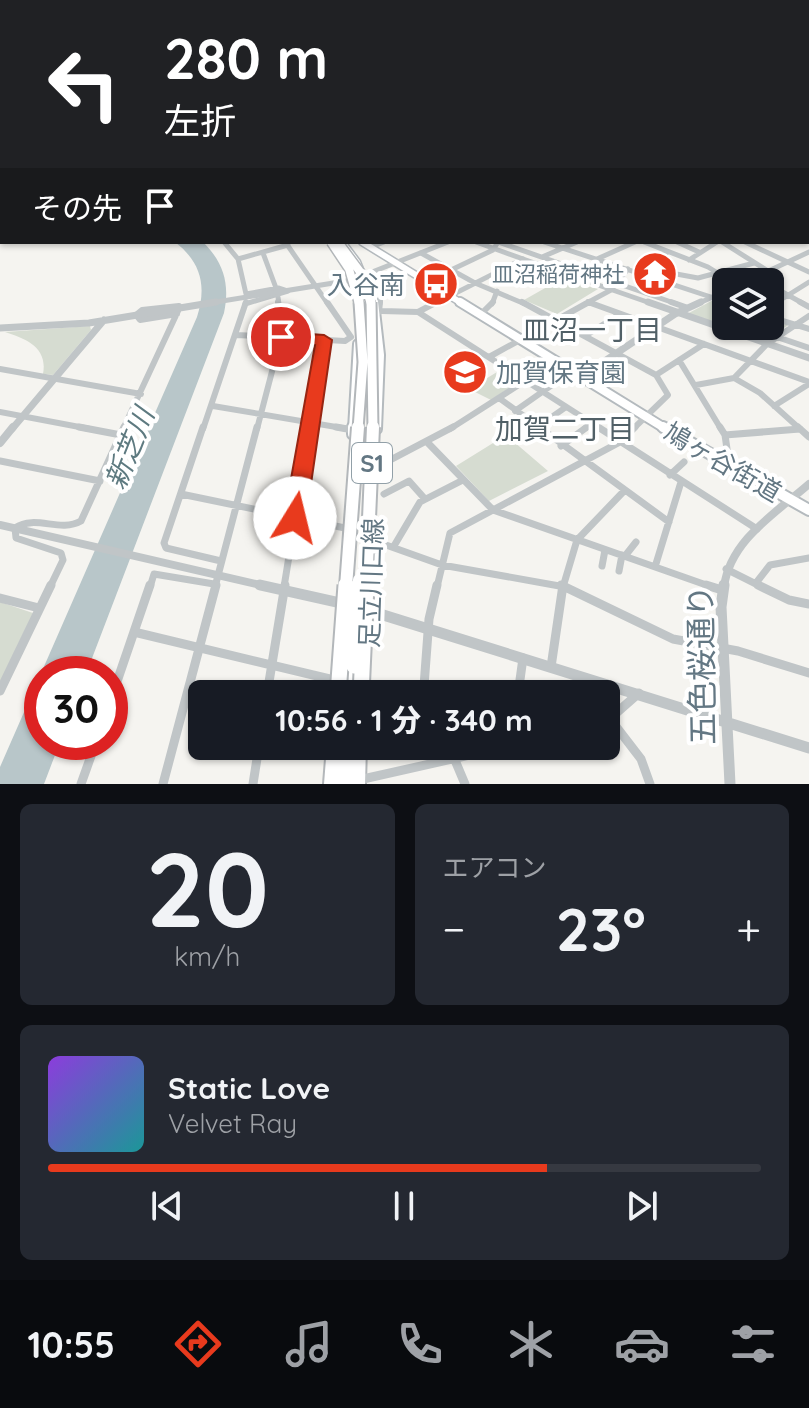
<!DOCTYPE html>
<html lang="ja">
<meta charset="utf-8">
<style>
:root{--surface:#171b24;--page:#242831;--text:#f1f3f6;--muted:#9ea1a6;--line:#363941;--accent:#e83a1d}
body{margin:0;font-family:Quicksand,"Noto Sans JP",sans-serif;background:var(--page);color:var(--text);height:100vh;display:flex;flex-direction:column;font-size:30px;white-space:nowrap}
*{box-sizing:border-box;margin:0}
p{font-size:26px;color:var(--muted)}
.icon{flex:none;width:44px;height:44px;fill:none;stroke:currentColor;stroke-width:2;stroke-linecap:round;stroke-linejoin:round}
.map{position:relative;height:784px;overflow:hidden}
.details{display:flex;flex-direction:column;gap:20px;padding:20px;background:#0d0f14;flex:1}
.details>*{flex:none}
.hud{position:absolute;left:0px;top:0px;width:810px;height:244px;box-shadow:0 2px 6px #0004;background:#202124;color:#fff;overflow:hidden}
.fabs{position:absolute;left:712px;top:268px;display:grid;gap:16px}
.fabs a{display:grid;place-items:center;width:72px;height:72px;border-radius:12px;background:var(--surface);box-shadow:0 2px 6px #0004;font-size:40px}
.speed{position:absolute;left:24px;top:656px;display:flex;gap:16px;font-size:40px;font-weight:700;text-align:center}
.speed>*{display:grid;place-content:center;width:104px;height:104px;border-radius:50%;background:var(--surface);box-shadow:0 2px 6px #0004;line-height:1}
.speed .limit{border:12px solid #d22;background:#fff;color:#111}
.pin{position:absolute;display:grid;place-items:center;width:68px;height:68px;color:#fff;margin:-34px;border:4px solid #fff;border-radius:50%;box-shadow:0 2px 8px #0007}
.me{position:absolute;width:88px;margin:-44px;rotate:9deg;stroke-linejoin:round;filter:drop-shadow(0 0 6px #0008)}
.turn{display:flex;align-items:center;gap:28px;height:168px;padding:0 32px;font-size:36px}
.turn .icon{width:104px;height:104px;stroke-width:2.5}
.turn b{display:block;font-size:56px;line-height:68px}
.then{display:flex;align-items:center;height:76px;padding:0 32px;background:#0003;gap:16px;font-size:30px}
.big{font-size:60px;font-weight:800;line-height:1.1}
.details .tile{flex:1;display:flex;flex-direction:column;justify-content:center;gap:12px;min-width:0;padding:0 28px;border-radius:12px;background:var(--page)}
.details .dial{align-items:center;gap:0}
.dial b{font-size:104px;line-height:1}
.song{display:flex;align-items:center;gap:24px}
.cover{width:96px;height:96px;border-radius:12px;background:linear-gradient(135deg,hsl(270 70% 55%),hsl(180 70% 35%))}
.played{height:8px;border-radius:4px;background:linear-gradient(90deg,var(--accent) 70%,var(--line) 70%)}
.keys{display:flex;justify-content:space-around;direction:ltr}
.heat{display:flex;justify-content:space-between;align-items:center;font-size:44px;direction:ltr}
.details .tiles{flex:1;display:grid;gap:20px;grid-template-columns:1fr 1fr}
.tile:last-child{grid-column:span 2}
.trip{position:absolute;left:188px;top:680px;width:432px;height:80px;border-radius:12px;background:var(--surface);box-shadow:0 2px 6px #0004;font-weight:800;line-height:80px;text-align:center}
.tab-bar{display:flex;height:128px;justify-content:space-around;align-items:center;background:#090b0e;color:var(--muted)}
.tab-bar .icon{width:56px;height:56px}
.tab-bar .current{color:var(--accent)}
.tab-bar b{font-size:36px;color:var(--text)}
.map>svg:first-child{display:block}
</style>
<div class="map">
<svg width="809" height="784" viewBox="0 0 809 784">
<rect width="100%" height="100%" fill="#f5f4f0"/>
<!-- green -->
<path fill="#d6dcd1" d="M561 279 598 289 557 314 524 300Z
M715 299 726 303V326H770V318L788 325 764 341 687 314Z
M90 326 91 330 53 375 43 374C48 348 27 339 5 332Z
M502 369 518 382 491 400 469 389Z
M506 435 548 471 489 501 456 466Z
M0 602 33 613 0 682Z"/>
<!-- water -->
<path fill="#b8c6c9" d="M175 242H203C224 263 230 284 224 313L86 674H42V742H60L44 784H0V767L197 317C207 286 201 262 175 242Z"/>
<g fill="none" stroke-linecap="round" stroke-linejoin="round">
<!-- secondary-far2 casing -->
<g stroke="#b4babe" stroke-width="9">
<path id="secondary-far2" d="M342 242 357 262 374 304
M362 242 463 304"/>
</g>
<!-- secondary-far1 casing -->
<g stroke="#b4babe" stroke-width="12">
<path id="secondary-far1" d="M374 302 380 355 377 429
M460 302 666 429
M353 429 358 344"/>
</g>
<!-- secondary casing -->
<g stroke="#b4babe" stroke-width="14">
<path id="secondary" d="M663 427 809 510
M353 434V427"/>
</g>
<!-- motorway casing -->
<g stroke="#b3b7ba" stroke-width="4">
<path id="motorway" d="M354 659 359 661 361 666 360 694H344L347 666 349 661Z
M327 746H366L365 784H324Z"/>
</g>
<!-- minor-far3 -->
<path stroke="#c0c5c7" stroke-width="5" d="M224 242 238 259 246 294 279 288 288 291 245 304
M476 242 523 259
M498 242 677 304
M544 242 726 302
M644 242 708 267 732 282
M677 242 699 252
M722 242 768 271
M745 242 809 272
M286 243 328 304
M371 247 384 242
M263 253 276 288
M421 253 475 283 525 304
M542 257 577 242
M238 259 288 245
M597 259 635 242
M689 260 717 242
M644 268 698 278 754 263
M451 270 493 250 498 242
M643 270 650 260 668 252
M378 272 382 276 380 304
M770 285 804 304
M278 297 279 304
M588 302 594 304
M434 304 523 259
M492 304 497 291
M585 304 611 290 628 269
M774 304 809 282"/>
<!-- minor-far2 -->
<path stroke="#c0c5c7" stroke-width="6" d="M522 302 656 375
M588 302 809 382
M671 302 688 308
M800 302 809 307
M770 307 778 302
M382 311 418 312 437 302
M379 312 380 302
M418 312 601 429
M136 315 142 310 179 306
M136 315 140 320 177 314
M480 315 493 302
M770 317 809 329
M237 335 345 341 351 337 327 302
M585 336 620 314
M777 337 809 348
M489 357 589 302
M679 360 721 429
M0 369 141 394
M734 378 760 393 800 429
M696 385 734 378 767 344 809 316
M499 398 542 429
M213 406 348 429
M774 406 809 384
M515 411 572 371
M0 412 90 429
M536 428 566 407
M123 429 178 311
M203 429 246 302
M257 429 281 337 278 302
M310 429 324 340
M450 429 525 381
M584 429 591 424
M633 429 668 395 656 375 704 344"/>
<!-- minor-far1 -->
<path stroke="#c0c5c7" stroke-width="7" d="M79 427 121 435
M203 427 164 543 166 548 221 561
M336 427 353 430
M539 427 669 522
M598 427 757 529
M720 427 725 435 729 463
M798 427 809 437
M725 435 800 429
M428 443 493 510 712 587
M561 446 587 427
M0 461 100 481
M375 468 453 427
M670 475 684 462
M181 494 345 528
M384 494 409 481 425 499
M372 540 442 565 565 587
M394 546 420 502 463 480
M625 556 636 542
M602 566 605 550
M655 567 681 482
M726 569 762 587
M619 571 622 555
M756 583 770 565 809 558
M50 587 63 560 61 553 16 538 15 528C36 514 59 533 81 521L124 427
M150 587 154 574 214 584
M215 587 257 427
M284 587 310 427
M437 587 450 533 620 442 635 427
M563 587 577 540 624 491"/>
<!-- minor -->
<path stroke="#c0c5c7" stroke-width="9" d="M561 585 673 639 738 651 809 673
M706 585 722 590
M758 585 789 600 809 604
M0 598 39 608
M134 632 334 680
M551 667 563 585
M0 691 51 585
M267 694 285 585
M427 694 424 686 429 619 437 585
M518 694 523 658
M110 702 150 585
M611 720 641 759 650 784
M606 722 639 693
M449 746 465 784
M363 779 510 746
M81 784 96 742
M163 784 216 585
M253 784 259 746"/>
<!-- tertiary-far3 -->
<path stroke="#c0c5c7" stroke-width="5" d="M523 259 653 304
M745 282 809 252
M204 304 352 280 448 242
M697 304 726 291"/>
<!-- tertiary-far2 -->
<path stroke="#c0c5c7" stroke-width="7" d="M648 302 809 358
M0 328 89 323 216 302
M581 377 675 314 701 302
M12 429 104 320"/>
<!-- tertiary-far1 -->
<path stroke="#c0c5c7" stroke-width="8" d="M0 443 13 427
M0 525 269 587
M724 587C730 540 776 513 809 484"/>
<!-- tertiary -->
<path stroke="#c0c5c7" stroke-width="11" d="M260 585 345 604
M724 585 721 607 730 784
M364 609 809 748"/>
<!-- secondary-far2 -->
<use href="#secondary-far2" stroke="#fff" stroke-width="6"/>
<!-- secondary-far1 -->
<use href="#secondary-far1" stroke="#fff" stroke-width="8"/>
<!-- secondary -->
<use href="#secondary" stroke="#fff" stroke-width="10"/>
<!-- motorway -->
<use href="#motorway" fill="#fff" fill-rule="evenodd"/>
<!-- motorway-bridge-far3 casing -->
<g stroke="#b3b7ba" stroke-width="11" stroke-linecap="butt">
<path id="motorway-bridge-far3" d="M331 242 349 269 359 304
M338 242 361 273 371 304"/>
</g>
<!-- motorway-bridge-far2 casing -->
<g stroke="#b3b7ba" stroke-width="13" stroke-linecap="butt">
<path id="motorway-bridge-far2" d="M371 302 373 429
M358 429 363 362 359 302"/>
</g>
<!-- motorway-bridge-far1 casing -->
<g stroke="#b3b7ba" stroke-width="16" stroke-linecap="butt">
<path id="motorway-bridge-far1" d="M346 587 358 427
M359 587V580
M366 587 373 427"/>
</g>
<!-- motorway-bridge casing -->
<g stroke="#b3b7ba" stroke-width="19" stroke-linecap="butt">
<path id="motorway-bridge" d="M354 666 359 585
M338 694 346 585
M361 694 366 585"/>
</g>
<!-- motorway-bridge-far3 -->
<use href="#motorway-bridge-far3" stroke="#fff" stroke-width="8"/>
<!-- motorway-bridge-far2 -->
<use href="#motorway-bridge-far2" stroke="#fff" stroke-width="9"/>
<!-- motorway-bridge-far1 -->
<use href="#motorway-bridge-far1" stroke="#fff" stroke-width="12"/>
<!-- motorway-bridge -->
<use href="#motorway-bridge" stroke="#fff" stroke-width="15"/>
</g>
<!-- sky -->
<linearGradient id="sky" x2="0" y2="1"><stop stop-color="#95bbdc"/><stop offset="0.53" stop-color="#fafaf8"/><stop offset="1" stop-color="#fafaf8" stop-opacity="0"/></linearGradient>
<rect width="809" height="235" fill="url(#sky)"/>
<!-- route -->
<path fill="#e83a1d" stroke="#972613" stroke-width="2" d="M281 332 324 335 332 340 306 518 303 525H287L284 518 315 345 275 340 273 337Z"/>
<!-- icons -->
<defs>
<g id="temple-disc" transform="scale(2.3)"><circle r="9.5" fill="#e83a1d" stroke="#fff"/><path d="M0-6L5-2H3V0L6.5 2.5H4V6H1.5V3h-3V6H-4V2.5H-6.5L-3 0V-2H-5Z" fill="#fff"/></g>
<g id="bus-disc" transform="scale(2.3)"><circle r="9.5" fill="#e83a1d" stroke="#fff"/><path d="M-5-6H5V4H4V6H2V4H-2V6H-4V4H-5ZM-3.5-4V0h7V-4ZM-3.5 1.2v1.5H-2V1.2ZM2 1.2v1.5H3.5V1.2Z" fill="#fff"/></g>
<g id="school-disc" transform="scale(2.3)"><circle r="9.5" fill="#e83a1d" stroke="#fff"/><path d="M0-5L7-2L0 1L-7-2ZM-4 1L0 2.5L4 1V4Q0 6-4 4Z" fill="#fff"/></g>
</defs>
<g fill-rule="evenodd">
<use href="#temple-disc" x="655" y="274"/>
<use href="#bus-disc" x="436" y="284"/>
<use href="#school-disc" x="465" y="372"/>
</g>
<g text-anchor="middle" dominant-baseline="central" stroke-width="8" stroke-linejoin="round" paint-order="stroke">
<!-- far-poi labels -->
<g font-size="22" fill="#637783" stroke="#fff" text-anchor="end">
<text x="624" y="274">皿沼稲荷神社</text>
</g>
<!-- shield labels -->
<rect fill="#fff" stroke="#92a0a8" stroke-width="2" x="352" y="443" width="40" height="40" rx="6"/>
<g font-size="24" font-weight="bold" fill="#637783">
<text x="372" y="463">S1</text>
</g>
<!-- poi labels -->
<g font-size="26" fill="#637783" stroke="#fff" text-anchor="end">
<text x="405" y="284">入谷南</text>
<text x="496" y="372" text-anchor="start">加賀保育園</text>
</g>
<!-- street labels -->
<g font-size="26" fill="#637783" stroke="#fff">
<text transform="translate(723 462) rotate(30)">鳩ヶ谷街道</text>
<text transform="translate(371 583) rotate(-88)">足立川口線</text>
</g>
<!-- neighbourhood labels -->
<g font-size="28" fill="#516067" stroke="#fff">
<text x="592" y="329">皿沼一丁目</text>
<text x="565" y="428">加賀二丁目</text>
</g>
<!-- water labels -->
<g font-size="28" font-style="italic" fill="#5e7a80" stroke="#fff">
<text transform="translate(129 448) rotate(-68)">新芝川</text>
</g>
<!-- near-street labels -->
<g font-size="32" fill="#637783" stroke="#fff">
<text transform="translate(701 665) rotate(-91)">五色桜通り</text>
</g>
</g>
</svg>
<div class="fabs">
<a><svg class="icon" aria-label="layers" viewBox="0 0 24 24"><path d="M12 4l9 5-9 5-9-5zM3 14l9 5 9-5"/></svg></a>
</div>
<div class="speed"><div class="limit">30</div></div>
<div class="pin" style="left:281px;top:337px;background:#d93025"><svg class="icon" aria-label="arrive" viewBox="0 0 24 24"><path d="M6 21V4h12l-3 4 3 4H6"/></svg></div>
<svg class="me" style="left:295px;top:518px" viewBox="-20 -20 40 40"><circle r="19" fill="#fff"/><path d="M0-13L10 11 0 6-10 11z" fill="#e83a1d"/></svg>
<div class="trip">10:56 · 1 分 · 340 m</div>
<div class="hud">
<div class="turn"><svg class="icon" aria-label="left" viewBox="0 0 24 24"><path d="M17 20v-9H6M10 6l-5 5 5 5"/></svg><div><b>280 m</b>左折</div></div>
<div class="then">その先<svg class="icon" aria-label="arrive" viewBox="0 0 24 24"><path d="M6 21V4h12l-3 4 3 4H6"/></svg></div>
</div>
</div>
<section class="details">
<div class="tiles">
<div class="tile dial"><b>20</b><p>km/h</p></div>
<div class="tile"><p>エアコン</p>
<div class="heat"><a>−</a><b class="big">23°</b><a>+</a></div>
</div>
<div class="tile">
<div class="song"><i class="cover"></i><div><b>Static Love</b><p>Velvet Ray</p></div></div>
<div class="played"></div>
<div class="keys"><svg class="icon" aria-label="previous" viewBox="0 0 24 24"><path d="M18 5L8 12l10 7zM5 5v14"/></svg><svg class="icon" aria-label="pause" viewBox="0 0 24 24"><path d="M8 5v14M16 5v14"/></svg><svg class="icon" aria-label="next" viewBox="0 0 24 24"><path d="M6 5l10 7-10 7zM19 5v14"/></svg></div>
</div>
</div>
</section>
<nav class="tab-bar">
<b>10:55</b>
<svg class="icon current" aria-label="directions" viewBox="0 0 24 24"><path d="M12 3l9 9-9 9-9-9zM9 14v-3h6M13 9l2 2-2 2"/></svg>
<svg class="icon" aria-label="music" viewBox="0 0 24 24"><path d="M9 18V5l10-2v13"/><circle cx="6" cy="18" r="3"/><circle cx="16" cy="16" r="3"/></svg>
<svg class="icon" aria-label="phone" viewBox="0 0 24 24"><path d="M5 4h4l2 5-3 2q2 4 5 5l2-3 5 2v4C11 20 4 13 5 4z"/></svg>
<svg class="icon" aria-label="climate" viewBox="0 0 24 24"><path d="M12 3v18M4 7l16 10M4 17L20 7"/></svg>
<svg class="icon" aria-label="car" viewBox="0 0 24 24"><path d="M5 17H2v-5l4-1 3-4h7l3 4 3 1v5h-3M9 17h6M6 11h13"/><circle cx="7" cy="17" r="2"/><circle cx="17" cy="17" r="2"/></svg>
<svg class="icon" aria-label="filters" viewBox="0 0 24 24"><path d="M4 7h16M4 17h16"/><circle cx="9" cy="7" r="2"/><circle cx="15" cy="17" r="2"/></svg>
</nav>
